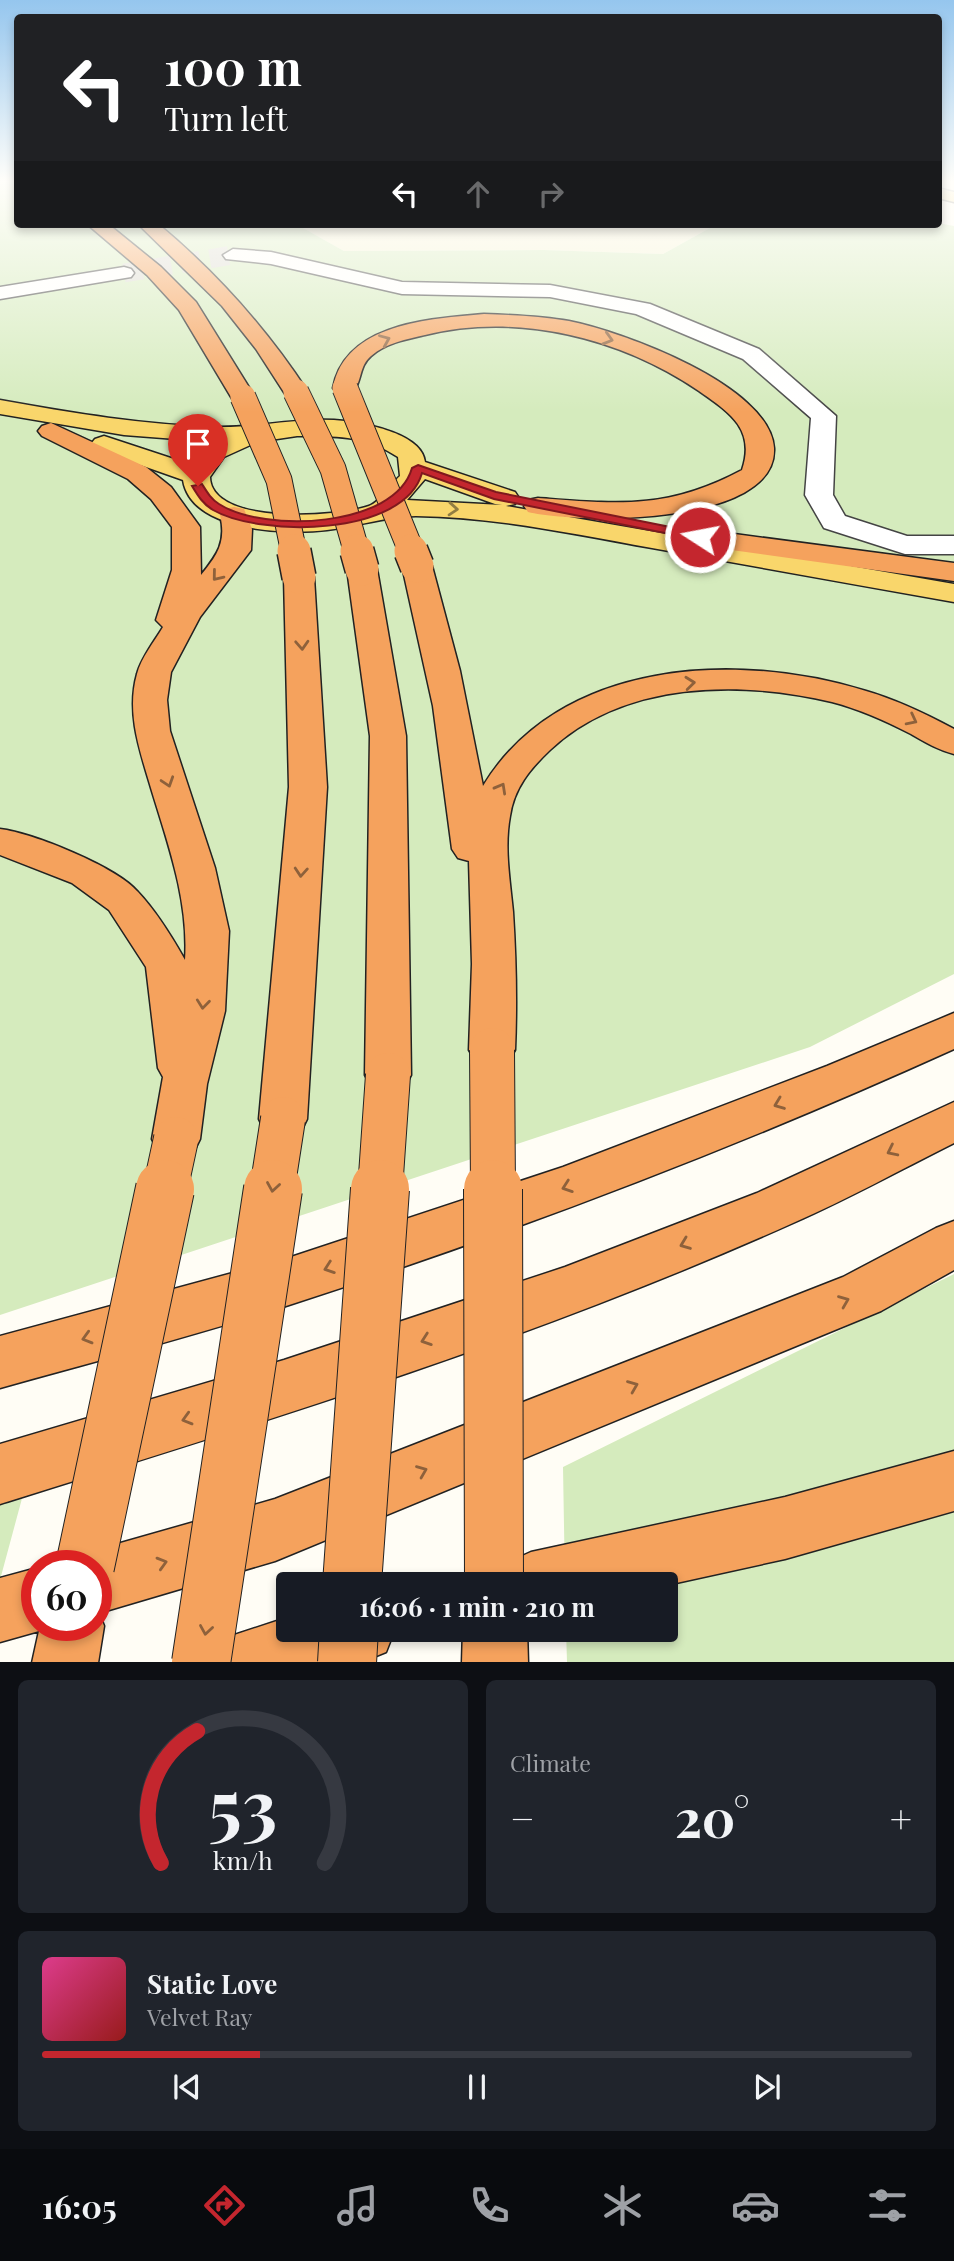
<!DOCTYPE html>
<meta charset="utf-8">
<style>
:root{--surface:#171b24;--page:#20242c;--text:#f1f3f6;--muted:#9ea1a6;--line:#363941;--accent:#c4262e}
body{margin:0;font-family:"Playfair Display",serif;background:var(--page);color:var(--text);height:100vh;display:flex;flex-direction:column;font-size:26px;white-space:nowrap}
*{box-sizing:border-box;margin:0}
p{font-size:23px;color:var(--muted)}
.icon{flex:none;width:38px;height:38px;fill:none;stroke:currentColor;stroke-width:2;stroke-linecap:round;stroke-linejoin:round}
.map{position:relative;height:1662px;overflow:hidden}
.side{display:flex;flex-direction:column;gap:18px;padding:18px;background:#0d0f14;flex:1}
.side>*{flex:none}
.guide{position:absolute;left:14px;top:14px;width:928px;height:214px;border-radius:7px;box-shadow:0 4px 10px #0003;background:#202124;color:#fff;overflow:hidden}
.speed{position:absolute;left:21px;top:1550px;display:flex;gap:14px;font-size:35px;font-weight:700;text-align:center}
.speed>*{display:grid;place-content:center;width:91px;height:91px;border-radius:50%;background:var(--surface);box-shadow:0 4px 10px #0003;line-height:1}
.speed .limit{border:10px solid #d22;background:#fff;color:#111}
.pin{position:absolute;display:grid;place-items:center;width:60px;height:60px;color:#fff;margin:-72px -30px;border-radius:50% 50% 50% 0;rotate:-45deg;box-shadow:0 0 7px #0007}
.pin .icon{rotate:45deg}
.me{position:absolute;width:77px;margin:-38px;rotate:281deg;stroke-linejoin:round;filter:drop-shadow(0 0 5px #0008)}
.turn{display:flex;align-items:center;gap:24px;height:147px;padding:0 35px;font-size:32px}
.turn .icon{width:91px;height:91px;stroke-width:2.5}
.turn b{display:block;font-size:49px;line-height:60px}
.lanes{display:flex;align-items:center;height:66px;padding:0 35px;background:#0003;justify-content:center;gap:35px;direction:ltr}
.lanes .off{opacity:.35}
.big{font-size:52px;font-weight:700;line-height:1.1}
.side .card{flex:1;display:flex;flex-direction:column;justify-content:center;gap:10px;min-width:0;padding:0 24px;border-radius:10px;background:var(--page)}
.side .dial{align-items:center;gap:0}
.dial svg{height:182px;overflow:visible;fill:none;stroke:var(--line);stroke-width:7;stroke-linecap:round;text-anchor:middle}
.dial text{fill:var(--text);stroke:none}
.song{display:flex;align-items:center;gap:21px}
.cover{width:84px;height:84px;border-radius:10px;background:linear-gradient(135deg,hsl(330 70% 55%),hsl(0 70% 35%))}
.played{height:7px;border-radius:4px;background:linear-gradient(90deg,var(--accent) 25%,var(--line) 25%)}
.keys{display:flex;justify-content:space-around;direction:ltr}
.heat{display:flex;justify-content:space-between;align-items:center;font-size:38px;direction:ltr}
.side .tiles{flex:1;display:grid;gap:18px;grid-template-columns:1fr 1fr}
.card:last-child{grid-column:span 2}
.trip{position:absolute;left:276px;top:1572px;width:402px;height:70px;border-radius:7px;background:var(--surface);box-shadow:0 4px 10px #0003;font-weight:700;line-height:70px;text-align:center}
.menu{display:flex;height:112px;justify-content:space-around;align-items:center;background:#090b0e;color:var(--muted)}
.menu .icon{width:49px;height:49px}
.menu .selected{color:var(--accent)}
.menu b{font-size:32px;color:var(--text)}
.map>svg:first-child{display:block}
</style>
<div class="map">
<svg width="954" height="1663" viewBox="0 0 954 1663">
<rect width="100%" height="100%" fill="#fffdf5"/>
<!-- farmland -->
<path fill="#f6f3d4" d="M296 224H717L663 254 544 250 344 251Z"/>
<!-- green -->
<path fill="#d5ebbd" d="M0 180H17L18 224H296L344 251 544 250 663 254 717 224 938 223 954 226V974L810 1047 0 1315Z
M954 1274V1662H567L566 1629H667V1584H565L563 1467Z
M24 1491 0 1580V1498Z"/>
<g fill="none" stroke-linecap="round" stroke-linejoin="round">
<!-- minor-tunnel -->
<path stroke="#dbdad3" stroke-width="19" stroke-dasharray="19 10" stroke-linecap="butt" d="M124 273 233 255"/>
<!-- minor casing -->
<g stroke="#444" stroke-width="3">
<path id="minor" d="M233 249 271 252 402 282 550 285 650 304 759 349 836 416 833 495 845 516 907 536H954V554H905L824 528 805 495 811 418 743 359 636 314 550 297 402 294 271 264 226 259 223 255Z
M124 267 131 269 134 273 131 277 0 299V287Z"/>
</g>
<!-- major casing -->
<g stroke="#222" stroke-width="3">
<path id="major" d="M938 188 954 192V202L938 198Z
M0 400C72 413 144 425 217 427 260 428 302 416 345 421 368 424 422 434 425 462L515 492 519 498 515 504 506 506 954 584V602C853 584 752 566 652 548 573 534 495 517 416 516 385 516 357 527 327 530 288 535 191 532 183 480L95 449 91 444 95 439 104 436 192 465 206 446 215 442 124 435 0 414ZM297 436C336 436 364 435 398 457L400 476C391 484 380 502 369 506 338 517 211 526 210 477L224 457 257 442ZM425 479 495 504 502 505 407 500Z"/>
</g>
<!-- highway casing -->
<g stroke="#222" stroke-width="3">
<path id="highway" d="M87 224H108L161 267 196 302 255 397 252 402 243 404 234 402 179 310 147 275Z
M138 224H158C217 273 266 328 308 392L305 397 296 399 287 397 256 349 222 306Z
M484 314C512 315 540 316 569 321 620 331 770 385 774 448 778 526 578 524 528 512L524 506 528 500 538 498C619 504 667 510 742 470 756 429 729 412 699 391 621 338 518 312 425 335 407 339 386 343 371 356 359 366 362 381 353 393L345 395 337 393 333 388C345 323 430 319 484 314Z
M51 423 146 467 171 487 200 527 201 575C217 555 227 542 220 515L224 509 234 507 244 509 252 529 251 550 200 617 171 672 167 700 170 731 215 868 229 931 225 1011 207 1084 200 1139 193 1153 176 1159 159 1153 152 1139 163 1077 158 1068 146 967 109 910 72 883 0 855V829C33 833 117 867 138 892 156 911 172 937 185 960 189 901 168 844 151 788 140 751 126 713 137 674 141 658 154 642 163 627L156 620 172 570V527L151 499 128 479 42 436 38 431 42 426Z
M727 533 954 563V581L717 548 712 542 717 536Z
M417 557 428 560 432 566 460 671 483 786C560 659 737 651 866 691 897 700 926 714 954 729V754C938 750 925 742 911 734 886 721 859 709 832 702 739 680 624 681 550 750 530 769 514 788 510 816 504 848 510 880 513 912 516 958 517 1004 515 1050L508 1062 492 1067 476 1062 469 1050 472 964 469 861 458 858 452 849 433 706 402 566 406 560Z
M362 560 373 563 377 569 406 736 411 1075 404 1088 388 1093 372 1088 365 1075 370 736 347 569 351 563Z
M299 568 310 571 314 577 327 787 307 1119 300 1133 283 1138 266 1133 259 1119 289 787 284 577 288 571Z
M954 1013V1049C738 1147 515 1232 289 1305 194 1336 96 1361 0 1388V1336L288 1258 563 1167 827 1066Z
M954 1102V1143C900 1170 848 1199 793 1223 537 1338 267 1421 0 1504V1444L284 1360 565 1267 757 1193Z
M954 1221V1270L881 1311 275 1561 99 1613 104 1626 98 1663H32L39 1631 0 1642V1578L37 1568V1626H96V1566H71L74 1560 96 1550 275 1499 843 1277 936 1228Z
M954 1451V1511L785 1559 667 1585 500 1584 509 1562 531 1552 785 1497Z
M289 1617V1629H395L386 1652 359 1663H209L219 1640Z
M463 1629H527L528 1663H462Z"/>
</g>
<!-- minor -->
<use href="#minor" fill="#fff" fill-rule="evenodd"/>
<!-- major -->
<use href="#major" fill="#f9d66b" fill-rule="evenodd"/>
<!-- highway -->
<use href="#highway" fill="#f5a25d" fill-rule="evenodd"/>
<!-- highway-bridge-far3 casing -->
<g stroke="#222" stroke-width="27" stroke-linecap="butt">
<path id="highway-bridge-far3" d="M345 388 412 553
M296 392 333 469 357 553
M243 397 279 480 294 553"/>
</g>
<!-- highway-bridge-far2 casing -->
<g stroke="#222" stroke-width="36" stroke-linecap="butt">
<path id="highway-bridge-far2" d="M294 551 299 577
M357 551 362 569
M411 551 417 566"/>
</g>
<!-- highway-bridge-far1 casing -->
<g stroke="#222" stroke-width="46" stroke-linecap="butt">
<path id="highway-bridge-far1" d="M492 1050 493 1190
M165 1190 176 1139
M272 1190 283 1119
M380 1190 388 1075"/>
</g>
<!-- highway-bridge casing -->
<g stroke="#222" stroke-width="60" stroke-linecap="butt">
<path id="highway-bridge" d="M493 1189 494 1584
M85 1566 165 1189
M352 1584 380 1189
M201 1663 273 1189
M347 1663 349 1629"/>
</g>
<!-- highway-bridge-far3 -->
<use href="#highway-bridge-far3" stroke="#f5a25d" stroke-width="25"/>
<!-- highway-bridge-far2 -->
<use href="#highway-bridge-far2" stroke="#f5a25d" stroke-width="33"/>
<!-- highway-bridge-far1 -->
<use href="#highway-bridge-far1" stroke="#f5a25d" stroke-width="44"/>
<!-- highway-bridge -->
<use href="#highway-bridge" stroke="#f5a25d" stroke-width="58"/>
</g>
<!-- one-way arrows -->
<defs><path id="oneway-chevron" d="M-2-3.5L2.5 0L-2 3.5" fill="none" stroke-width="1.6" stroke-linecap="round" stroke-linejoin="round" transform="scale(1.75)"/></defs>
<g stroke="#8e613b">
<use href="#oneway-chevron" transform="translate(608 339) rotate(16)"/>
<use href="#oneway-chevron" transform="translate(385 340) rotate(-23)"/>
<use href="#oneway-chevron" transform="translate(217 576) rotate(129)"/>
<use href="#oneway-chevron" transform="translate(302 645) rotate(87)"/>
<use href="#oneway-chevron" transform="translate(690 683) rotate(-6)"/>
<use href="#oneway-chevron" transform="translate(912 720) rotate(27)"/>
<use href="#oneway-chevron" transform="translate(168 782) rotate(72)"/>
<use href="#oneway-chevron" transform="translate(501 788) rotate(-61)"/>
<use href="#oneway-chevron" transform="translate(301 872) rotate(94)"/>
<use href="#oneway-chevron" transform="translate(203 1004) rotate(96)"/>
<use href="#oneway-chevron" transform="translate(779 1104) rotate(159)"/>
<use href="#oneway-chevron" transform="translate(892 1151) rotate(154)"/>
<use href="#oneway-chevron" transform="translate(273 1187) rotate(99)"/>
<use href="#oneway-chevron" transform="translate(567 1187) rotate(161)"/>
<use href="#oneway-chevron" transform="translate(685 1244) rotate(159)"/>
<use href="#oneway-chevron" transform="translate(329 1268) rotate(161)"/>
<use href="#oneway-chevron" transform="translate(844 1301) rotate(-22)"/>
<use href="#oneway-chevron" transform="translate(87 1338) rotate(164)"/>
<use href="#oneway-chevron" transform="translate(426 1340) rotate(161)"/>
<use href="#oneway-chevron" transform="translate(633 1386) rotate(-22)"/>
<use href="#oneway-chevron" transform="translate(187 1419) rotate(164)"/>
<use href="#oneway-chevron" transform="translate(422 1471) rotate(-22)"/>
<use href="#oneway-chevron" transform="translate(162 1563) rotate(-16)"/>
<use href="#oneway-chevron" transform="translate(206 1630) rotate(99)"/>
</g>
<use stroke="#917d42" href="#oneway-chevron" transform="translate(453 509) rotate(4)"/>
<!-- sky -->
<linearGradient id="sky" x2="0" y2="1"><stop stop-color="#95c6ee"/><stop offset="0.44" stop-color="#fffefa"/><stop offset="1" stop-color="#fffefa" stop-opacity="0"/></linearGradient>
<rect width="954" height="412" fill="url(#sky)"/>
<!-- route -->
<path fill="#c4262e" stroke="#7f191e" stroke-width="2" d="M418 465 496 492 700 533 706 537 700 540 494 499 422 473C404 537 260 537 213 510 203 504 198 496 192 486L202 484C207 492 211 499 219 504 264 533 395 528 412 468Z"/>
</svg>
<div class="speed"><div class="limit">60</div></div>
<div class="pin" style="left:198px;top:486px;background:#d93025"><svg class="icon" aria-label="arrive" viewBox="0 0 24 24"><path d="M6 21V4h12l-3 4 3 4H6"/></svg></div>
<svg class="me" style="left:700px;top:537px" viewBox="-20 -20 40 40"><circle r="17" fill="#c4262e" stroke="#fff" stroke-width="3"/><path d="M0-11L8 9 0 5-8 9z" fill="#fff"/></svg>
<div class="trip">16:06 · 1 min · 210 m</div>
<div class="guide">
<div class="turn"><svg class="icon" aria-label="left" viewBox="0 0 24 24"><path d="M17 20v-9H6M10 6l-5 5 5 5"/></svg><div><b>100 m</b>Turn left</div></div>
<div class="lanes"><svg class="icon" aria-label="left" viewBox="0 0 24 24"><path d="M17 20v-9H6M10 6l-5 5 5 5"/></svg><svg class="icon off" aria-label="ahead" viewBox="0 0 24 24"><path d="M12 20V5M6 11l6-6 6 6"/></svg><svg class="icon off" aria-label="right" viewBox="0 0 24 24"><path d="M7 20v-9h11M14 6l5 5-5 5"/></svg></div>
</div>
</div>
<section class="side">
<div class="tiles">
<div class="card dial"><svg viewBox="0 0 100 80">
<path d="M14 69A42 42 0 1 1 86 69"/>
<path d="M14 69A42 42 0 0 1 30 11" stroke="#c4262e"/>
<text x="50" y="56" font-size="32" font-weight="700">53</text>
<text x="50" y="72" font-size="11">km/h</text>
</svg></div>
<div class="card"><p>Climate</p>
<div class="heat"><a>−</a><b class="big">20°</b><a>+</a></div>
</div>
<div class="card">
<div class="song"><i class="cover"></i><div><b>Static Love</b><p>Velvet Ray</p></div></div>
<div class="played"></div>
<div class="keys"><svg class="icon" aria-label="previous" viewBox="0 0 24 24"><path d="M18 5L8 12l10 7zM5 5v14"/></svg><svg class="icon" aria-label="pause" viewBox="0 0 24 24"><path d="M8 5v14M16 5v14"/></svg><svg class="icon" aria-label="next" viewBox="0 0 24 24"><path d="M6 5l10 7-10 7zM19 5v14"/></svg></div>
</div>
</div>
</section>
<nav class="menu">
<b>16:05</b>
<svg class="icon selected" aria-label="directions" viewBox="0 0 24 24"><path d="M12 3l9 9-9 9-9-9zM9 14v-3h6M13 9l2 2-2 2"/></svg>
<svg class="icon" aria-label="music" viewBox="0 0 24 24"><path d="M9 18V5l10-2v13"/><circle cx="6" cy="18" r="3"/><circle cx="16" cy="16" r="3"/></svg>
<svg class="icon" aria-label="phone" viewBox="0 0 24 24"><path d="M5 4h4l2 5-3 2q2 4 5 5l2-3 5 2v4C11 20 4 13 5 4z"/></svg>
<svg class="icon" aria-label="climate" viewBox="0 0 24 24"><path d="M12 3v18M4 7l16 10M4 17L20 7"/></svg>
<svg class="icon" aria-label="car" viewBox="0 0 24 24"><path d="M5 17H2v-5l4-1 3-4h7l3 4 3 1v5h-3M9 17h6M6 11h13"/><circle cx="7" cy="17" r="2"/><circle cx="17" cy="17" r="2"/></svg>
<svg class="icon" aria-label="filters" viewBox="0 0 24 24"><path d="M4 7h16M4 17h16"/><circle cx="9" cy="7" r="2"/><circle cx="15" cy="17" r="2"/></svg>
</nav>
